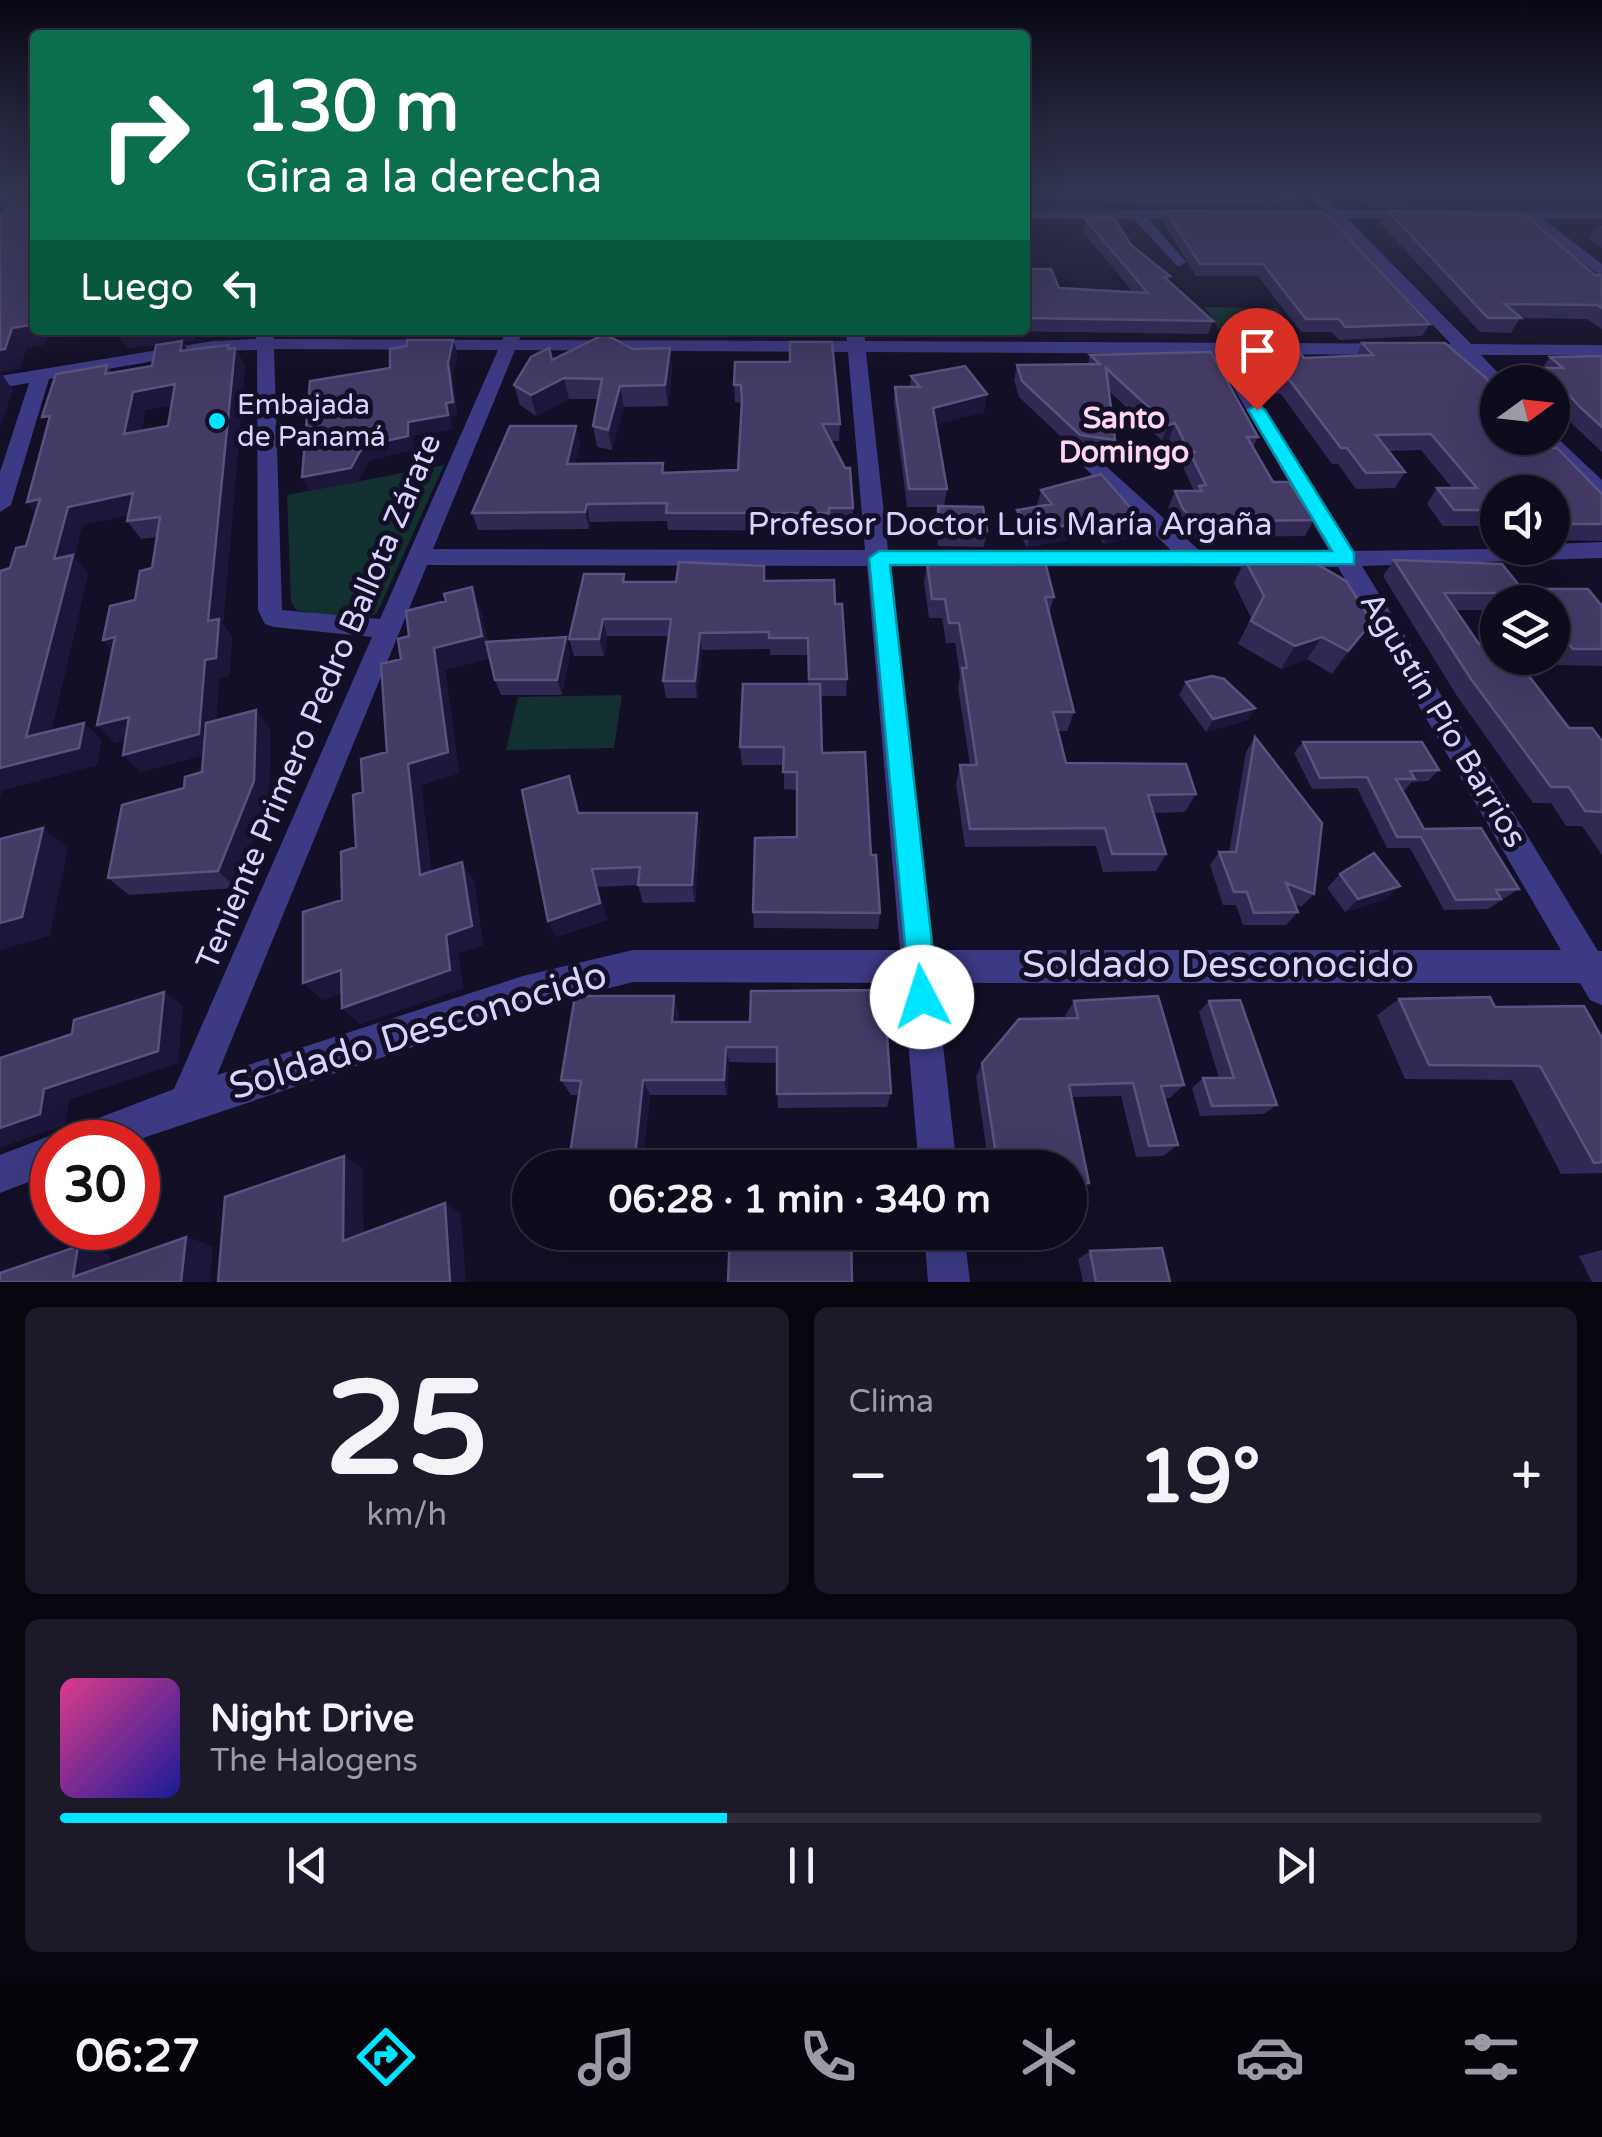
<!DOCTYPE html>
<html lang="es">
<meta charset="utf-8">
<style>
:root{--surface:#0e0b1c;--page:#1c1929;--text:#f1f3f6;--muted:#9b9ba3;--line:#2e2b3b;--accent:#00e5ff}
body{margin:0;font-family:"Varela Round",sans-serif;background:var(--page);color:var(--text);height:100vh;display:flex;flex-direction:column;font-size:38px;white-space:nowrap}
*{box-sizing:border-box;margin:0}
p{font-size:32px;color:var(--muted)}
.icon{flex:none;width:55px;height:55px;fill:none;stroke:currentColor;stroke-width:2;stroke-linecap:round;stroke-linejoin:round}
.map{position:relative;height:1282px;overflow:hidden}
.drawer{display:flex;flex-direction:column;gap:25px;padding:25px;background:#08060f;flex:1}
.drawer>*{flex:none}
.guide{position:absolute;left:30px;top:30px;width:1000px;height:305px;border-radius:10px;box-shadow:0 10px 40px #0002,0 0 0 2px var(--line);background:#0b6e4f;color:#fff;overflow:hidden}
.needle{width:65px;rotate:75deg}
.buttons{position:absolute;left:1480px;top:365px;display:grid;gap:20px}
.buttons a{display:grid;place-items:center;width:90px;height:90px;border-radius:50%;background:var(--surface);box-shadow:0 10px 40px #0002,0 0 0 2px var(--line);font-size:50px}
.speed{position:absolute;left:30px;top:1120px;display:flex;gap:20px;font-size:50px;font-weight:700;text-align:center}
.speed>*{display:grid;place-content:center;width:130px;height:130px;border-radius:50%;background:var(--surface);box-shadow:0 10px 40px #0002,0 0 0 2px var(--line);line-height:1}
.speed .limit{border:15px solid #d22;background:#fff;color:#111}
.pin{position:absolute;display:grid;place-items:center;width:85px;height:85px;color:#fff;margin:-102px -42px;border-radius:50% 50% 50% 0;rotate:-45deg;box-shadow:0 0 10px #0007}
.pin .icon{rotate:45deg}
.me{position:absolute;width:110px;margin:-55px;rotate:355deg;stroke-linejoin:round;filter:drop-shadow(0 0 8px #0008)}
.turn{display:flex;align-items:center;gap:35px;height:210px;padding:0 50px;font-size:45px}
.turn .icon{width:130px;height:130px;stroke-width:2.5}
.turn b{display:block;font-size:70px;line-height:85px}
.then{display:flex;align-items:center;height:95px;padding:0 50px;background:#0003;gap:20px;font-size:38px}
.big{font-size:75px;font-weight:700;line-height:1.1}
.drawer .card{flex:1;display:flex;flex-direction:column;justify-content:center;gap:15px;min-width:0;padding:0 35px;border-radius:15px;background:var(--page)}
.drawer .dial{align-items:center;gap:0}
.dial b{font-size:130px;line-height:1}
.song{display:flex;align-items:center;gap:30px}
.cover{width:120px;height:120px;border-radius:15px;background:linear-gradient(135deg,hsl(330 70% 55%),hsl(240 70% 35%))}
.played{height:10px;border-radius:5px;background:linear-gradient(90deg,var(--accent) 45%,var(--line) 45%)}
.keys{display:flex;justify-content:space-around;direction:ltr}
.heat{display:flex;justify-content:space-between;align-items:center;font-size:55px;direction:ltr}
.drawer .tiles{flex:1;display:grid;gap:25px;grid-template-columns:1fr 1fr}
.card:last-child{grid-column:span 2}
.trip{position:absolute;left:512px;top:1150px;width:575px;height:100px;border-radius:50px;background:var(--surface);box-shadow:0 10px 40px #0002,0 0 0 2px var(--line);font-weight:700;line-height:100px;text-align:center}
.menu{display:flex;height:160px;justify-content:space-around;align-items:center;background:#06040b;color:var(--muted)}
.menu .icon{width:70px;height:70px}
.menu .on{color:var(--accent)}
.menu b{font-size:45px;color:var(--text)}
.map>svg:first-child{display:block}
</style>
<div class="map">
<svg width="1602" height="1282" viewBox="0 0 1602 1282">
<rect width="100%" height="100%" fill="#130f26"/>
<!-- green -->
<path fill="#12302f" d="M1205 307 1277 308 1293 332 1220 331Z
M444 465 377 613 357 622 296 610 291 601 287 495Z
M622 695 614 748 506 750 518 697Z"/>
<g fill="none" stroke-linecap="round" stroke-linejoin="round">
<!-- minor -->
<path fill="#3d3a85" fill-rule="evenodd" d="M1305 191H1320L1338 210 1602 211V219H1543L1602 264V277L1526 219 1347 218 1471 344 1602 345V355H1481L1507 382H1498V387L1461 355 1231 354 1353 551 1552 548V544L1602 542V558L1362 566 1598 951H1602V1005L1590 1000 1580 983H936L957 1168H919L903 983 633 982 523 1010 131 1142H52V1173L0 1193V1155L52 1135 65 1140 70 1129 174 1089 372 637 274 627 265 624 258 610 257 350 213 351 49 379 11 505 0 512V472L29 383 0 388V376L213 341 256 339V330H274V339L502 340 506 330H524L519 340 847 341 846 330H864L865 341 1451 344 1331 218 1287 217V211L1323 210ZM274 349 498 350 380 619 282 610ZM515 350 848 352 865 550 433 549ZM866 352 1214 354 1329 551H1200L1098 459H1084V467L1172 551 888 550ZM427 565 867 566 900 950H633L523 976 217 1075ZM890 566 1338 567 1561 950H933Z
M1197 210 1204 214 1202 217 1149 219 1186 262 1178 267 1134 219H1025V211Z
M1552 433 1602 480V500L1594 498 1540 438H1552Z
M924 1232H964L970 1282H928Z"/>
</g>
<!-- wall -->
<path fill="#312854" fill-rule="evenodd" d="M1097 191H1303L1308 196 1303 207 1103 203Z
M1354 191H1410L1413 194 1407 207H1370Z
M1455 191H1534L1531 196H1461Z
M1588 191H1602V201Z
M1166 211 1430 324 1422 336 1339 340 1332 332H1301L1258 276H1196L1163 223Z
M1388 211 1595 275H1602V329L1587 319 1520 318 1511 333 1480 332 1381 224Z
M1086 220 1131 245 1170 276 1169 281 1213 321 1208 334 1001 331 1025 330V269L1059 288 1133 292 1083 232Z
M1598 225H1602V248L1589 238Z
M116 330 194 340 183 342 187 350 229 345 231 349 235 348 245 366 223 624 232 637 229 676 219 678 216 720 256 710 270 729 269 799 235 888 129 895 108 878 184 788 202 772 203 755 140 772 125 740 115 743 97 725 112 651 103 640 135 600 152 568 157 537 141 539 127 521 128 515 82 525 74 557 88 574 51 731 84 723 101 740 97 765 2 790 0 797V571L10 568 26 546 36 513 27 502 107 365 112 373 152 366 164 344 127 348ZM171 405 168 426 141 431 145 410Z
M290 330H368L366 334 293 335Z
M408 330H488L489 336H410Z
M1362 343 1498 391V438L1541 448 1602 494V541L1552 540V492H1498V526H1443L1427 504 1437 488H1452L1421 450 1388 451 1405 472 1395 488 1356 489 1338 464H1332L1281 394H1268L1248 362 1255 346 1304 358 1356 356Z
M670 348 672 368 668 406 624 407 612 450 597 447 593 426 598 399H569L536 416 520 405 514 385 552 360 633 349Z
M1090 355 1258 437 1253 448 1273 482 1314 520 1305 536 1191 538 1177 525 1168 508 1175 491H1194L1184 469V467H1182L1169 439 1162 441 1109 391 1115 440 1110 456 1076 451 1019 397 1014 380 1017 365 1088 364Z
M1602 356V452L1570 422 1552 401V382H1535L1542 372 1540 371 1550 357Z
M790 362 840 424 839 441H831L853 508 852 525H829V531L668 530 667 521 590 522 589 529 478 530 472 513 580 443 575 464 663 463 665 473 738 470 742 403 735 402 734 385Z
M911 376 987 394 984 412 936 424 947 489 944 506 987 531 984 547 938 546 935 521 937 507H907L894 404 895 387H910Z
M1041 490 1142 521 1137 536 1104 544 1097 535 1027 547 1014 526 1017 510 1039 507 1037 505Z
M1245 560 1372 622 1332 674 1307 659 1281 669 1238 644 1251 618 1234 583Z
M1394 560 1602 606V666L1557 665 1551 658 1552 602H1498V619L1481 610H1455L1479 644 1569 728 1602 741V855L1582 826H1566L1551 803H1533L1457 696 1383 576Z
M927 563 1054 597 1049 614 1074 712 1067 731H1057L1066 763 1196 794 1185 812 1154 813 1166 854 1156 871 1103 872 1096 846 965 847 956 784 960 765H970L958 688 960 675 955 643H946L942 618H929L924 583Z
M764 566 765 581 835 604 847 679 846 696H821L822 753 871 855 880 913 878 929 754 928 753 912 797 837V790L784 789V765H742L740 747 808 684V655H770V649L702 650 697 698H666L663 681 669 636H607L604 656H574L569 639 626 582H676Z
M481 610 487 642 566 637 570 653 562 695H501L495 680 490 658 445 670 459 773 421 785 431 872 474 881 483 945 458 953 463 988 360 1024 342 1008V993L322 1000 342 900 356 847 363 792 387 752 401 659 409 636Z
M1186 682 1255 708 1248 720 1206 732 1179 695Z
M1255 737 1314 894 1301 907 1295 904 1298 912 1286 925H1243L1236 905H1223L1210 865 1219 852H1229L1246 752Z
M1303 742 1439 770 1428 781 1412 782 1405 790H1402L1424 829 1519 889 1488 909 1444 910 1410 848H1387L1357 788 1312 789 1294 753Z
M569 776 580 813H697L700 832 695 902 643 903 638 885 598 887 607 920 556 937 548 921Z
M1340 874 1400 886 1386 899 1345 912 1327 888Z
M1399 999 1495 1007 1602 1038V1173L1561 1174 1512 1080 1405 1079 1377 1015Z
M1074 1001 1184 1085 1170 1098H1165L1178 1145 1163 1156 1136 1157 1121 1096 1071 1097 1089 1183 1078 1193 1070 1194V1168H989L976 1077 982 1063 1066 1018 1065 1016Z
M1209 1001 1277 1105 1264 1114 1200 1116 1192 1088 1203 1078H1219L1199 1012Z
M679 1013 678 1022H750L891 1093 887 1107 778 1108 777 1063 729 1062 727 1095H650L642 1168H569L579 1095H571L561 1080Z
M1602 1250V1282H1592L1579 1256Z
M1090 1251 1170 1282H1083L1078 1259Z"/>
<!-- shaded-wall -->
<path fill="#1d163a" d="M0 191H11L0 214Z
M35 314V330H50L45 345 27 348 20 369 1 373 13 390 0 428V350L12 328Z
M116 330H195L194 340 183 342 192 358 180 351 182 342 127 348Z
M453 340 458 354 453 377 458 416 451 417 453 430 413 436 414 450 369 461 358 482 309 491 302 477 408 422 448 363Z
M229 345 235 356V348L245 366 223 624 232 637 229 676 219 678 214 752 140 772 123 755 205 660Z
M670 348 672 368 668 406 665 385Z
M564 378 569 399 536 416 531 395Z
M175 384 186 402 145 410 136 452 124 434 133 392Z
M620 386 624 407 612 450 608 430Z
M987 394 984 412 930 426 933 408Z
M1175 423 1169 439 1162 441 1168 425Z
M576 426 580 443 571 481 567 464Z
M133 493 146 512 82 525 74 557 88 574 45 755 26 737 54 559 68 507Z
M40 499 42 521 27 502Z
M587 504 590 522 589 529 585 512Z
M1102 520 1097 535 1027 547 1031 531Z
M1142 521 1137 536 1104 544 1109 528Z
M472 587 481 610 491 658 445 670 459 773 421 785 433 894 420 875 408 764 434 648Z
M603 619 607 636 604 656 599 639Z
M1372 622 1356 645 1332 674 1348 651Z
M700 633 702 650 697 698 695 681Z
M115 637 119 658 103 640Z
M566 637 570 653 562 695 557 680Z
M1322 637 1307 659 1281 669 1295 646Z
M1255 708 1248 720 1206 732 1213 719Z
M256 710 270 729 269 799 235 888 218 871Z
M129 717 145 734 115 743 97 725Z
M84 723 101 740 97 765 2 790 0 797V768Z
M569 776 576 795 584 832 578 813Z
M697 813 700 832 695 902 692 885Z
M43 828 68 848 50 936 0 950V923Z
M462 862 474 881 483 945 458 953 463 988 360 1024 342 1008 446 935Z
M592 869 598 887 607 920 556 937 548 921Z
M1400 886 1386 899 1345 912 1358 899Z
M341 970 358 987 322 1000 303 983Z
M164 992 183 1006 178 1063 69 1100 65 1125 0 1148V1128L44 1089Z
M674 996 679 1013 677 1039 672 1022Z
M726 1047 729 1062 727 1095 724 1080Z
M643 1080 650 1095 642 1168H635Z
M344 1156 363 1168 364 1250 343 1241Z
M445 1203 461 1214 466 1282H450Z
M186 1237 213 1246 210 1282H181Z
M78 1246 111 1255 107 1282 73 1277Z"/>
<!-- building -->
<path fill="#433a66" stroke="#5a527e" stroke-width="2.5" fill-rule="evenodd" d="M20 191H35V255L29 266 35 265V314L31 325 12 328 5 349 0 350V216Z
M1106 191H1303L1308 196 1106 192Z
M1372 191H1410L1413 194H1376Z
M1166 211 1324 212 1430 324 1345 327 1339 319H1306L1263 264H1200Z
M1388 211 1526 216 1595 275H1602V308L1597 305 1505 304 1521 318H1488Z
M1113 216 1131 245 1170 276 1164 277 1213 321 1025 318V269H1051L1059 288 1148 293 1086 220Z
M605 334 633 349 670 348 665 385 620 386 608 430 593 426 602 379 564 378 531 395 514 385 531 357 549 348 552 360Z
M407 340H453L448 363 453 402 446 403 448 415 408 422V436L363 446 351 468 302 477 310 381 390 368V349L407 346Z
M182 341 180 351 229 345 228 349 235 348 208 621 219 619 216 658 205 660 199 734 123 755 129 717 97 725 115 637 103 640 110 606 135 600 140 571 152 568 160 517 127 521 133 493 68 507 54 559 73 555 26 737 84 723 79 748 0 768V571L10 568 16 548 26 546 40 499 27 502 50 416 42 417 56 374 107 365 105 374 152 366 156 345ZM175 384 168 426 124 434 133 392Z
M790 342H832L840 424H822L845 468H850L853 508H829V513H666L667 503 587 504 585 512 472 513 510 426H576L567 464 663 463 662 473 738 470 742 400 741 385H734L735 362H790Z
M1362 343H1445L1485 377 1498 391V400H1495L1498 402V438H1531L1541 448H1557L1602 494V524H1565L1552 510V492H1498V510H1454L1437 488H1477L1431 434 1376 435 1405 472 1366 473 1347 448H1341L1288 378H1275L1255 346 1296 347 1304 358 1373 355Z
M1211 352 1258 437H1247L1273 482H1289L1314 520 1198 522 1183 509 1175 491H1202L1199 486 1206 485 1190 453 1196 452 1189 451 1175 423 1168 425 1106 368 1115 440 1080 435 1022 381 1017 365 1100 364 1090 355Z
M1602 356V427L1581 408 1545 368H1563L1550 357Z
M965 366 987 394 933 408 947 489H909L895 387H920L911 376Z
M1101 474 1142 521 1109 528 1102 520 1031 531 1017 510 1052 504 1041 490Z
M938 506 983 507 987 531H941Z
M1308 559 1346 581 1372 622 1348 651 1322 637 1295 646 1251 621 1264 596 1245 560Z
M1394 560 1502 564 1522 589H1588L1602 606V649H1573L1552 624V602H1512L1495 593H1444L1479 644H1498V658H1515L1569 728H1592L1602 741V812L1585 811 1569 787H1551L1471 679Z
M679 562 764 566V581L834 580 835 604H842L847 679H809L808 638H769V632L700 633 695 681H663L671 619H603L599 639H569L584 574H624L623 582H676Z
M1045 562 1054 597H1045L1074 712H1053L1066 763 1186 764 1196 794 1148 795 1166 854H1112L1105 828 970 829 960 765H977L962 668H967L959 623H949L945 599H932L927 563Z
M472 587 482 636 434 648 448 752 408 764 420 875 462 862 472 926 446 935 450 970 342 1008 341 970 303 983V912L342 900 341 852 356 847 353 795 363 792 361 759 387 752 381 664 401 659 398 639 409 636 406 611 446 601 444 594Z
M566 637 557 680H495L486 642Z
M1212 676 1224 679 1255 708 1213 719 1186 682Z
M743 684H820L822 753 865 752 871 855H876L880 913 753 912 755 838 797 837V772H783L784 747H740Z
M256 710 254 781 218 871 108 878 122 805 184 788 185 777 202 772 206 723Z
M1255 737 1322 823 1314 894 1286 883 1298 912 1254 913 1247 892H1234L1219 852H1236Z
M1303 742H1422L1439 770 1410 771 1415 779H1396L1424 829 1481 828 1519 889 1496 890 1501 899 1456 900 1421 837H1397L1367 777 1320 778Z
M569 776 578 813H697L692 885H638L640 867 592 869 600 903 548 921 522 790Z
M43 828 22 917 0 923V839Z
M1374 853 1400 886 1358 899 1340 874Z
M884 990 891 1093 777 1094V1047H726L724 1080H643L634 1167H568L581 1081 561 1080 575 996H674L672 1022H750L751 991Z
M164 992 158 1051 44 1089 40 1114 0 1128V1058L72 1034 74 1020Z
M1158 996 1184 1085 1161 1086 1178 1145 1149 1146 1133 1083 1069 1085 1089 1183 1070 1184V1168H998L982 1063 1019 1019 1078 1018 1074 1001Z
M1490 997 1495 1007 1584 1006 1602 1038V1162L1594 1163 1540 1066 1429 1065 1399 999Z
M1240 1000 1277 1105 1212 1106 1203 1078H1234L1209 1001Z
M344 1156 343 1241 445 1203 450 1282H218L225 1197Z
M730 1232H851L852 1282H728Z
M186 1237 181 1282H0V1273L78 1246 73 1277Z
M1162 1248 1170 1282H1096L1090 1251Z"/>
<!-- sky -->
<linearGradient id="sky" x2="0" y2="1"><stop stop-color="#0a0815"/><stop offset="0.52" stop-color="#333752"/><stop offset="1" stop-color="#333752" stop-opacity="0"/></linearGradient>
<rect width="1602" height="370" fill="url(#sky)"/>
<!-- route -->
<path fill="#00e5ff" stroke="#0095a6" stroke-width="2.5" d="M1257 405 1265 410 1354 553V564L890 565 938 997 933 1008 922 1012 911 1008 869 558 879 551H1332L1248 410Z"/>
<!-- markers -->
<circle fill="#00e5ff" stroke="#130f26" stroke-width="4" cx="217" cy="421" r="10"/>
<g text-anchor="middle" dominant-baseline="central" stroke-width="10" stroke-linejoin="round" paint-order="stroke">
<!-- far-poi labels -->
<g font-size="28" fill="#d9d4ff" stroke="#130f26" text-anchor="start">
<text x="237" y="405">Embajada<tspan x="237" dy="32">de Panamá</tspan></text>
</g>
<!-- far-neighbourhood labels -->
<g font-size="30" font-weight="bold" fill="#ffd6f0" stroke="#130f26">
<text x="1124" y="418">Santo<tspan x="1124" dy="34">Domingo</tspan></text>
</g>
<!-- street labels -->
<g font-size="32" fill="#d9d4ff" stroke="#130f26">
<text x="1010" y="525">Profesor Doctor Luis María Argaña</text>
<text transform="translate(319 702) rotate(-67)">Teniente Primero Pedro Ballota Zárate</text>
<text transform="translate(1443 720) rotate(59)">Agustín Pío Barrios</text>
</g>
<!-- near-street labels -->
<g font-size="38" fill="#d9d4ff" stroke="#130f26">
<text x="1218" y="965">Soldado Desconocido</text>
<text transform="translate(418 1031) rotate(-17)">Soldado Desconocido</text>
</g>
</g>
</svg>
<div class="buttons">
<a><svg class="needle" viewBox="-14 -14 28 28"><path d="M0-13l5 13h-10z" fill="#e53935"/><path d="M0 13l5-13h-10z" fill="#9b9ba3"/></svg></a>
<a><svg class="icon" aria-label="sound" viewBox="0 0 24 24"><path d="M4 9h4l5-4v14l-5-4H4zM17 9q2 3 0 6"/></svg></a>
<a><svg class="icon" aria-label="layers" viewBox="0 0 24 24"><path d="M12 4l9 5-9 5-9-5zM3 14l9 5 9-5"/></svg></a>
</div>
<div class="speed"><div class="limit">30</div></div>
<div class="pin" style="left:1257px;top:410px;background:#d93025"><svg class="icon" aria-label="arrive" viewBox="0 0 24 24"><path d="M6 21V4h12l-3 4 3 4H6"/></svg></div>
<svg class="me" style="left:922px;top:997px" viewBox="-20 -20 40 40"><circle r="19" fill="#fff"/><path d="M0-13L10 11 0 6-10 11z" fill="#00e5ff"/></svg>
<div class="trip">06:28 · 1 min · 340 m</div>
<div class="guide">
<div class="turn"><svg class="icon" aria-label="right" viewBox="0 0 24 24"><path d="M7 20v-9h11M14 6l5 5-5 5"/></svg><div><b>130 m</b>Gira a la derecha</div></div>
<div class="then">Luego<svg class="icon" aria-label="left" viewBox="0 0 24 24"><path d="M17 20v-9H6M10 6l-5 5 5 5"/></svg></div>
</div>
</div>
<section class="drawer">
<div class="tiles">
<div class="card dial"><b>25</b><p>km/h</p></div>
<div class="card"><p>Clima</p>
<div class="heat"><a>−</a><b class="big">19°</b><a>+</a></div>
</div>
<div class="card">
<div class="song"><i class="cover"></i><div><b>Night Drive</b><p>The Halogens</p></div></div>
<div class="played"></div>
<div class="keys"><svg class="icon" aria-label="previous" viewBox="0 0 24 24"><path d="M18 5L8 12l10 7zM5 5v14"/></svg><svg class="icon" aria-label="pause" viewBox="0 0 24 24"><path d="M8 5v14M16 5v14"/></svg><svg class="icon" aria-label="next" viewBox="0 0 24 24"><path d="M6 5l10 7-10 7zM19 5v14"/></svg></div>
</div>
</div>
</section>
<nav class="menu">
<b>06:27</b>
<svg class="icon on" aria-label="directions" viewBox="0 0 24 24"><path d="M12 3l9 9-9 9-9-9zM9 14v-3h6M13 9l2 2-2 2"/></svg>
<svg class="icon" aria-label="music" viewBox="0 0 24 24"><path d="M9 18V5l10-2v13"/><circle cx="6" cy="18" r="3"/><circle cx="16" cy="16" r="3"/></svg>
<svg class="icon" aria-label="phone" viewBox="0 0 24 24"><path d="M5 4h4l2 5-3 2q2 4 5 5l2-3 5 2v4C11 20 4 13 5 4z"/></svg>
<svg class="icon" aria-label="climate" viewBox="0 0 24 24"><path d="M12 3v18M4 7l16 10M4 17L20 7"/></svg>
<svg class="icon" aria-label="car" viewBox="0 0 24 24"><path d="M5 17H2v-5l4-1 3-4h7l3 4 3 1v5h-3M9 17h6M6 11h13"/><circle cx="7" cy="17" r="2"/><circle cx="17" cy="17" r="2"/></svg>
<svg class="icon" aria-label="filters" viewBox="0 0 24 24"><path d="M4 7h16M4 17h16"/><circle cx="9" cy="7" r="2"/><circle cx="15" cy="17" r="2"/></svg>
</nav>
